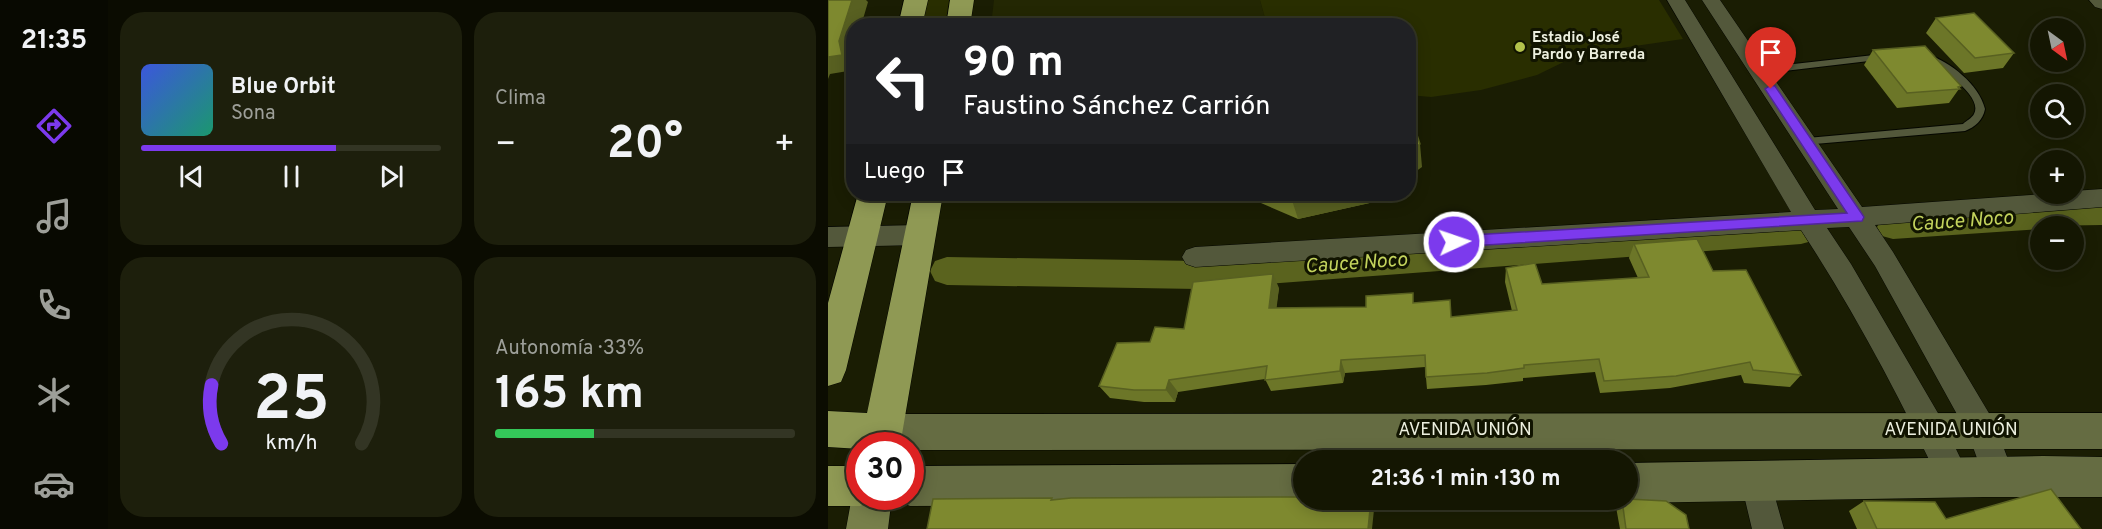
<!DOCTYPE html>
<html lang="es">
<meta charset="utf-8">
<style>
:root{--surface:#141602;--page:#1d1f0c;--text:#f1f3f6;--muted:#9d9f99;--line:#333524;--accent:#7c3aed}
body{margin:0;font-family:Overpass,sans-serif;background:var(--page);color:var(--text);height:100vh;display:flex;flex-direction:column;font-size:22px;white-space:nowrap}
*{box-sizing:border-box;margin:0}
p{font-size:20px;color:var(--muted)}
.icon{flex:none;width:33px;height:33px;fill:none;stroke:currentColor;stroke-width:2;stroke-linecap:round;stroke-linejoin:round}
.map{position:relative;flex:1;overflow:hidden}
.side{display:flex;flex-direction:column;gap:12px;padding:12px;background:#0b0c01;width:720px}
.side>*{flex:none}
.guide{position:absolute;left:18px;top:18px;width:570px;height:183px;border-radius:24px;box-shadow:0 3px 15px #0003,0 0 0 2px var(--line);background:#202124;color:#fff;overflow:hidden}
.needle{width:39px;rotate:147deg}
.controls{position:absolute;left:1202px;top:18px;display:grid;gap:12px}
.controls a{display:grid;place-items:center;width:54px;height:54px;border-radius:50%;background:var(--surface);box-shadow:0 3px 15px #0003,0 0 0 2px var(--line);font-size:30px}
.speed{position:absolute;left:18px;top:432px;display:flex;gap:12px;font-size:30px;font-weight:700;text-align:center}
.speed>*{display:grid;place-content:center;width:78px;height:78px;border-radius:50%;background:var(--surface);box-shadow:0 3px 15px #0003,0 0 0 2px var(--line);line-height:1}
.speed .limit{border:9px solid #d22;background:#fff;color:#111}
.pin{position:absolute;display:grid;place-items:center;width:51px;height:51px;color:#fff;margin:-62px -26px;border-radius:50% 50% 50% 0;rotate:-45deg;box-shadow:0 0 6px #0007}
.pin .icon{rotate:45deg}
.me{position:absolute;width:66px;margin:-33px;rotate:87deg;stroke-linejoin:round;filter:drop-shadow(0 0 4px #0008)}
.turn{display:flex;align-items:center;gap:21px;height:126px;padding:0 18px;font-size:27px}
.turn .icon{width:78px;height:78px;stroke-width:2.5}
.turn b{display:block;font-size:42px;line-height:51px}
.then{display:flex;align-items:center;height:57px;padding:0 18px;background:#0003;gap:12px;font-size:22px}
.big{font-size:45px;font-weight:700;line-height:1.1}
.side .widget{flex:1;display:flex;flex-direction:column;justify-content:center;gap:9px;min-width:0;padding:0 21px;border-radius:24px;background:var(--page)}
.side .dial{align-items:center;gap:0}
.dial svg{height:156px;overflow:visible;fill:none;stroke:var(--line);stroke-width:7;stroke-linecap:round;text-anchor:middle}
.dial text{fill:var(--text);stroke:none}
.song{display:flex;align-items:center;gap:18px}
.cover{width:72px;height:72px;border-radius:9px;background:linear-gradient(135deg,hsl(230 70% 55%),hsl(160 70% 35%))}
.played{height:6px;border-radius:3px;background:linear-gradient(90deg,var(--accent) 65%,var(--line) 65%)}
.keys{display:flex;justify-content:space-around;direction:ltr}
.heat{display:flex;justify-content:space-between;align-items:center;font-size:33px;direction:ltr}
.charge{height:9px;border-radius:4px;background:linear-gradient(90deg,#34c759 33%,var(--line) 0)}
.side .tiles{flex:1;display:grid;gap:12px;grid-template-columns:repeat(2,1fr)}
.trip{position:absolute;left:465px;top:450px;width:345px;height:60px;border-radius:30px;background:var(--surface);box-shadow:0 3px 15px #0003,0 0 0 2px var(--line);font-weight:700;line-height:60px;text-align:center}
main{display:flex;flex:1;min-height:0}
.dock{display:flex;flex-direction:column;width:108px;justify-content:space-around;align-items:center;background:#080901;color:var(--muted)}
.dock .icon{width:42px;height:42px}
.dock .current{color:var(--accent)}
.dock b{font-size:27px;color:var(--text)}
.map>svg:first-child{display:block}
</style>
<main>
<nav class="dock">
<b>21:35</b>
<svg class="icon current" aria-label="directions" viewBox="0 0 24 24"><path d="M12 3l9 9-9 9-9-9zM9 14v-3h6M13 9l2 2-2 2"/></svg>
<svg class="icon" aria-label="music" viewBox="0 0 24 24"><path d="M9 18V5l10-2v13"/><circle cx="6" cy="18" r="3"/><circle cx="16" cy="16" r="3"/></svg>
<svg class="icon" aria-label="phone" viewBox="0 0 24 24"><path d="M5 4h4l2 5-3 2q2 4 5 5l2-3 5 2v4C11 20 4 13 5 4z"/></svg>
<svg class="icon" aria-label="climate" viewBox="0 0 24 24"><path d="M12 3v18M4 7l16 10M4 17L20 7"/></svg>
<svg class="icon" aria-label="car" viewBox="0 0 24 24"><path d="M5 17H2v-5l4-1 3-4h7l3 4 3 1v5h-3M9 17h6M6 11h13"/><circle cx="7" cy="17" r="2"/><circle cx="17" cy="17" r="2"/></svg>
</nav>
<section class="side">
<div class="tiles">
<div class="widget">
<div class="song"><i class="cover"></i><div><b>Blue Orbit</b><p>Sona</p></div></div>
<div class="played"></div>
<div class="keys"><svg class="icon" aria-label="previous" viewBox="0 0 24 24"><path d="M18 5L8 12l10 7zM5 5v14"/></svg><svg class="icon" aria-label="pause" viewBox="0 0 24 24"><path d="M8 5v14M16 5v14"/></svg><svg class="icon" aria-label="next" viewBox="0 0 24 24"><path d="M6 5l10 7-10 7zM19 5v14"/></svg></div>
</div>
<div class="widget"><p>Clima</p>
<div class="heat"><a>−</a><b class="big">20°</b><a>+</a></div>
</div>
<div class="widget dial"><svg viewBox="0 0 100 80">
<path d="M14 69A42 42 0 1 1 86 69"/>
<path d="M14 69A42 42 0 0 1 9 39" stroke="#7c3aed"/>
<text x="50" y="56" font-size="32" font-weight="700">25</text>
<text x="50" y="72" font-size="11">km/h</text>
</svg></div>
<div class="widget"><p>Autonomía · 33%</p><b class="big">165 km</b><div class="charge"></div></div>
</div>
</section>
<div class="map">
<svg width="1274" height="529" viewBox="0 0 1274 529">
<rect width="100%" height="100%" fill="#1a1d03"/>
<!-- built -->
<path fill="#232703" d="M166 0H432L439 25 163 26Z"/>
<!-- green -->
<path fill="#292e00" d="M89 0H133L129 25 83 26Z
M432 0H831L855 39 752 54 709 75 653 90 603 97 581 95 580 26 439 25Z"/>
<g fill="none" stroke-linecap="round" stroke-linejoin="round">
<!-- canal -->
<path fill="#5a631e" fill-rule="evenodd" d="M1274 201V225L1212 226V229L1065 239 1054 236 1049 227 1054 218 1065 215Z
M973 220 984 223 989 232 984 241 973 244 370 289 119 285 107 281 102 271 107 261 119 257 370 261Z"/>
<!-- lane casing -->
<g stroke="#050700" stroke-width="2">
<path id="lane" d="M1055 54 1060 57 1058 59 931 74 926 71 931 68Z
M1099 54C1122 62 1151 84 1157 109 1155 120 1147 127 1137 131L975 145 974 142 979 138 1135 124C1138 121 1144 118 1146 114 1156 95 1109 66 1096 59L1094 57Z"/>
</g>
<!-- street casing -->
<g stroke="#050700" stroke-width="1">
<path id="street" d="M839 0H857L987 210 1010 209 874 0H892L1034 207 1216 194H1245V191L1274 189V207L1047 225 1065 252 1165 420 1186 475 1181 486 1170 490 1159 486 1141 436 1047 266 1021 227 999 228 1023 264 1114 420 1141 476 1136 487 1125 491 1114 487C1073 399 1026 311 973 230L367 267 358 264 354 257 358 250 367 247 963 212Z
M1261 0H1274V9L1267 7Z
M92 225 101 228 104 235 101 242 92 245 0 247V227Z
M929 467 940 472 956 529H924L913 483 918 472Z"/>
</g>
<!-- secondary casing -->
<g stroke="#050700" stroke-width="1">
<path id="secondary" d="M1274 413V449L82 450V446H42L36 432 41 419 55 414Z
M1215 456 1274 457V497H1156L800 503 791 500H800V463Z
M476 464V500H487L476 504 82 506 68 500 66 496H82V466Z"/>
</g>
<!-- primary casing -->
<g stroke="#050700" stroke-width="1">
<path id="primary" d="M32 481V496H64L60 529H18L24 496Z"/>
</g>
<!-- highway casing -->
<g stroke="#050700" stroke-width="1">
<path id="highway" d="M76 0H100L94 26H70Z
M122 0H146L142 26H118Z
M30 194H60L18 370 13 382 0 386V303Z
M85 194H115L72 446H32V449L0 447V411L39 413Z
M0 466H32V496H48L46 500 32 506H0Z"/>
</g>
<!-- lane -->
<use href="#lane" fill="#53583b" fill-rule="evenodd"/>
<!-- street -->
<use href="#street" fill="#53583b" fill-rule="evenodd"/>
<!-- secondary -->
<use href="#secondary" fill="#656c42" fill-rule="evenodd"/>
<!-- primary -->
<use href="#primary" fill="#777f4a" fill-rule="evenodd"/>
<!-- highway -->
<use href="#highway" fill="#8f9954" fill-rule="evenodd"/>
</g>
<!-- wall -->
<path fill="#6c7628" d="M1108 18 1186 53 1175 68 1136 73 1098 33Z
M1045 50 1133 86 1121 103 1069 108 1036 65Z
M412 194H558L546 202 470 219Z
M806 244 885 271 973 375 962 387 916 383 913 375 842 388 772 393 767 372 695 378V381L658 385 599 389 597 367 517 373 515 383 443 391 437 379 350 392 347 402H316L282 398 271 386 322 342 356 329 451 288 448 308 538 307 586 303 623 317 684 311 677 282 678 268 714 284 810 278 801 258Z
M793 500H800L861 529H792L788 507Z
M1036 501 1118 519 1253 529H1029L1021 511Z"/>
<!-- shaded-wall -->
<path fill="#586021" d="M24 0H38L40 2 33 26H26V49L23 56 26 64V70L2 74 0 79V57L11 41Z
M592 144 594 167 580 177V152Z
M478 194H558L546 202 470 219 463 197Z
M445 274 451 288 447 321 441 308Z
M513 360 517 373 515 383 512 371Z
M341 380 350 392 347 402 338 390Z
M543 500H547L544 529H540Z"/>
<!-- building -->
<path fill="#7e892f" stroke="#586021" stroke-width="1.5" d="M0 0H24L11 41 14 55 0 57Z
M1146 13 1186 53 1147 58 1108 18Z
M1097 46 1133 86 1130 87 1132 89 1079 93 1045 50Z
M580 108 592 144 580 152Z
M456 194H478L463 197Z
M869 239 885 271 918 270 973 375 925 370 922 362 848 376 776 381 771 359 696 365V368L659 373 598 377 597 355 513 360 512 371 437 380 439 366 341 380 338 390H306L271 386 289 343 322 342 327 327 356 329 365 282 445 274 441 308 538 307V296L585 293V303L622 300 623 317 689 310 678 268 707 263 714 284 821 277 806 244Z
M473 483H476V489L473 488Z
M1223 489 1253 529H1049L1036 501 1107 502 1118 519Z
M476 494V500H543L540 529H99L105 499 224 498 223 500 243 498 470 497Z
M800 499 838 501 858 515 861 529H798L794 500Z"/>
<!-- route -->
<path fill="#7c3aed" stroke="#51269a" stroke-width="1.5" d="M943 85 947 86 1034 214 1036 217 1034 221 626 247 619 242 626 236 1019 213 937 89Z"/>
<!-- markers -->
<circle fill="#b3c24b" stroke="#111400" stroke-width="2" cx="692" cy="47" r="6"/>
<g text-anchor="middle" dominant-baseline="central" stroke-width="6" stroke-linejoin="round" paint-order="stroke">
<!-- far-poi labels -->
<g font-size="15" font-weight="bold" fill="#edf0df" stroke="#111400" text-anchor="start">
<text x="704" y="38">Estadio José<tspan x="704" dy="17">Pardo y Barreda</tspan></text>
</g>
<!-- street labels -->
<g font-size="18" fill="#edf0df" stroke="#111400">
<text x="637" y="430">AVENIDA UNIÓN</text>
<text x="1123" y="430">AVENIDA UNIÓN</text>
</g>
<!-- water labels -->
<g font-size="20" font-style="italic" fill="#c3d35c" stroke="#111400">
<text transform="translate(1134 222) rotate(-4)">Cauce Noco</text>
<text transform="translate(528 264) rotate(-4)">Cauce Noco</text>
</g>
</g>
</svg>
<div class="controls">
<a><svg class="needle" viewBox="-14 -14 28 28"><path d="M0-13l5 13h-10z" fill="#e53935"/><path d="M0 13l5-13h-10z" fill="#9d9f99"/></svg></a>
<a><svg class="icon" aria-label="search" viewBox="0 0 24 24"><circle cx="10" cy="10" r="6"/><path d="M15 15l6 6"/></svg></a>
<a>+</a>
<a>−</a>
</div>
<div class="speed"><div class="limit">30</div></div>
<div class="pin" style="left:943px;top:89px;background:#d93025"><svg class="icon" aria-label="arrive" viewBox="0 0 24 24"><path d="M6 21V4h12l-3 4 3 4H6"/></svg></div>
<svg class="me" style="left:626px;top:242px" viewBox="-20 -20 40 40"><circle r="17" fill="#7c3aed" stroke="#fff" stroke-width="3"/><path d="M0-11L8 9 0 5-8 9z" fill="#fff"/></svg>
<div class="trip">21:36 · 1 min · 130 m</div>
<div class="guide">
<div class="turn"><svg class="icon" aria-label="left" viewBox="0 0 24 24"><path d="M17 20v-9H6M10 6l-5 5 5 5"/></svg><div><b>90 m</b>Faustino Sánchez Carrión</div></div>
<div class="then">Luego<svg class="icon" aria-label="arrive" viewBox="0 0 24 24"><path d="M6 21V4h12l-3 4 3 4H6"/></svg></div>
</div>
</div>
</main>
